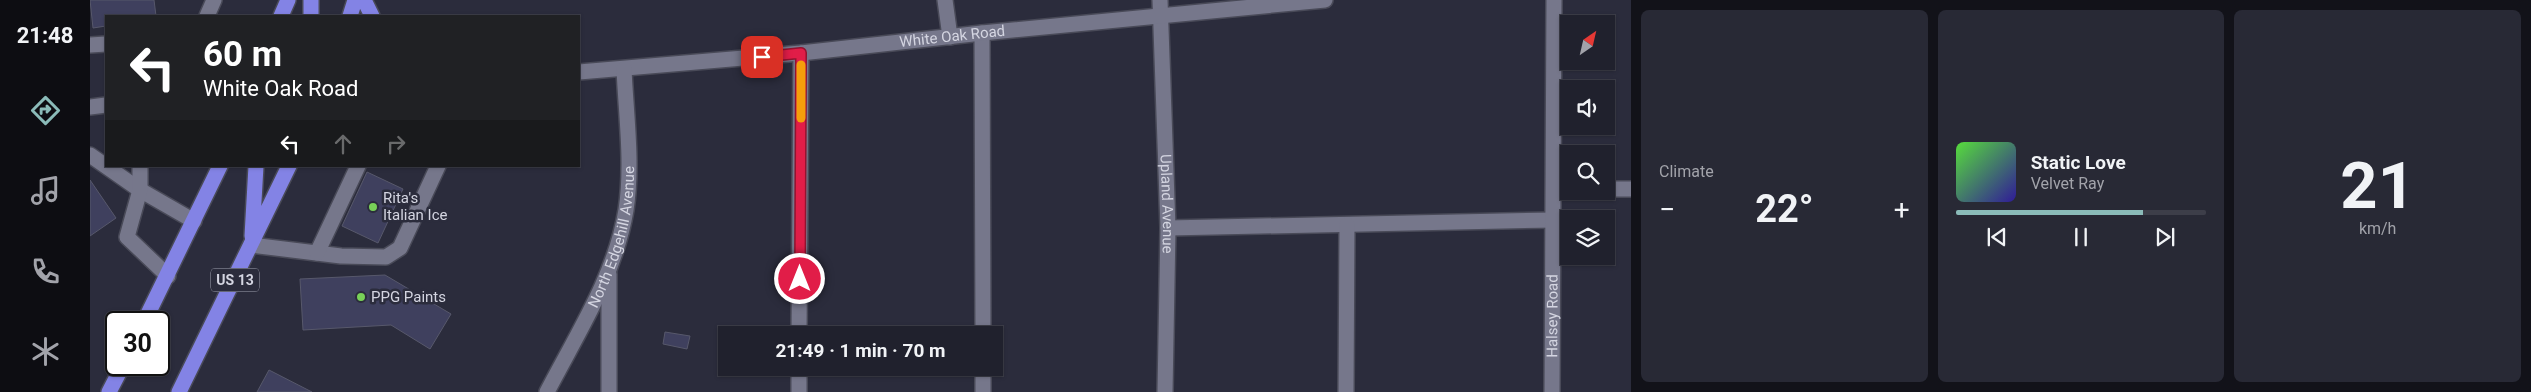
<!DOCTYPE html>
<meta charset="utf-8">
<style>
:root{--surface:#20212d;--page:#282935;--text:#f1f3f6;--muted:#a2a3aa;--line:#3d3e49;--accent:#8bbbb9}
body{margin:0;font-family:Roboto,sans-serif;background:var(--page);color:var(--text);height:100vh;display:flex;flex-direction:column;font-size:19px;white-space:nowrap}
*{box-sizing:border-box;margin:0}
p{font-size:16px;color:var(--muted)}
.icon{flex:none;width:28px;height:28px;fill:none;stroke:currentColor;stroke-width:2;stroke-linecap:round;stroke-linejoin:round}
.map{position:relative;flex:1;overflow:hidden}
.details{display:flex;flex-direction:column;gap:10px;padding:10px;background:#121219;width:900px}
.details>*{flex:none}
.hud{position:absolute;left:15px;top:15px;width:475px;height:152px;border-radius:0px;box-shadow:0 1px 4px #0004,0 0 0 1px var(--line);background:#202124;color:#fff;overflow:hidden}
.needle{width:32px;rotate:34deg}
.controls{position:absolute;left:1470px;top:15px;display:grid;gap:10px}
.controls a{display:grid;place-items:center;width:55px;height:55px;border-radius:0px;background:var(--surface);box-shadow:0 1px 4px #0004,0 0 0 1px var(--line);font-size:25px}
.speed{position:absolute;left:15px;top:311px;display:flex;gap:10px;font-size:25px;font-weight:700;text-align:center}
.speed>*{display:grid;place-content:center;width:65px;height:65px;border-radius:50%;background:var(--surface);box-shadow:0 1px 4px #0004,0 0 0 1px var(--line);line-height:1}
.speed .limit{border:2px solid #111;border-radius:8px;background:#fff;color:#111}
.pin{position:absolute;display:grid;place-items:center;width:42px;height:42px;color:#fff;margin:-21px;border-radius:10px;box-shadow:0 2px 8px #0006}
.me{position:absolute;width:55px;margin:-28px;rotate:0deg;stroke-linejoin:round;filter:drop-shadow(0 0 4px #0008)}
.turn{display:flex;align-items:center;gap:18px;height:105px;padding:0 15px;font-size:22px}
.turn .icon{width:65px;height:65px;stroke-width:2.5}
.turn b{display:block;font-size:35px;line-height:42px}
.lanes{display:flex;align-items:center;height:48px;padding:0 15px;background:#0003;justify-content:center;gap:25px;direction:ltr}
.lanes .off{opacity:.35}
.big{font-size:38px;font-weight:700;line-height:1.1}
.details .widget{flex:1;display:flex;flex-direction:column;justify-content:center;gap:8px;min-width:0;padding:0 18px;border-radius:8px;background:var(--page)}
.details .dial{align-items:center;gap:0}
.dial b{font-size:65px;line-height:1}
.song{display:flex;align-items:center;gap:15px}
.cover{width:60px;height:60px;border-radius:8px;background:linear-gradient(135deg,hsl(110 70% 55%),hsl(250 70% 35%))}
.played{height:5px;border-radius:2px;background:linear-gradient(90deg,var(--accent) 75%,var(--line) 75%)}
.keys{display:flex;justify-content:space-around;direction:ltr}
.heat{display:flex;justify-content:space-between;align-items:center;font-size:28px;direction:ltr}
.details .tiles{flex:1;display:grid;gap:10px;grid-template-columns:repeat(3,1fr)}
.trip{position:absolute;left:628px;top:326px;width:285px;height:50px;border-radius:0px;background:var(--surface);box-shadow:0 1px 4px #0004,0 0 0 1px var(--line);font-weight:700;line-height:50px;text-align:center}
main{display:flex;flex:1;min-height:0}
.tab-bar{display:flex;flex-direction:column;width:90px;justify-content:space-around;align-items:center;background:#0d0d12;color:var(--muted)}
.tab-bar .icon{width:35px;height:35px}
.tab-bar .selected{color:var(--accent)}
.tab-bar b{font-size:22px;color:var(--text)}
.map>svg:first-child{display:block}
</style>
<main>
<nav class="tab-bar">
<b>21:48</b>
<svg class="icon selected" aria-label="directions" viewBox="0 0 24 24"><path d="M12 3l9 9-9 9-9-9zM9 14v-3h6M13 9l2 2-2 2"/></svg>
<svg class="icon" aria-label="music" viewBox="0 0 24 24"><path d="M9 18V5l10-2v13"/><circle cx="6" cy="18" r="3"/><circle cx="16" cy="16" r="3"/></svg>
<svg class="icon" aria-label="phone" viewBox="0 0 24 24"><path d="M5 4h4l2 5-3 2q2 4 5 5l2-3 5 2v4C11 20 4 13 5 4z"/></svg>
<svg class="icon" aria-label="climate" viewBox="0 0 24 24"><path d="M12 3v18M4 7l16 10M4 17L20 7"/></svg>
</nav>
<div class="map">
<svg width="1541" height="392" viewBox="0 0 1541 392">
<rect width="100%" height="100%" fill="#2b2c3c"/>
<!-- building -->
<path fill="#3f405e" stroke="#57586b" d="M0 0H64L66 16H16V26L3 28Z
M277 172 313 189 288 243 252 226Z
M0 180 26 218 0 236Z
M295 275 361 314 340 349 301 325 213 330 210 279Z
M575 332 600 336 597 349 573 344Z
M179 370 222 392H167Z"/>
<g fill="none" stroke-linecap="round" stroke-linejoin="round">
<!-- minor casing -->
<g stroke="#494a58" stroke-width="18">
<g id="minor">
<path d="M855 0 860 37"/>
<path id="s1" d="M1070 0 1078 228 1075 392"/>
<path d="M117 16 124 0"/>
<path d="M892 33 893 335"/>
<path d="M0 45 16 44"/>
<path id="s2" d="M489 72 711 53 892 33 1235 0"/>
<path d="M0 107 16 105"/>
<path d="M0 155 50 190 104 221"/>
<path d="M50 166V190L37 237 78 276"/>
<path d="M1516 189H1541"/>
<path d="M1078 228 1464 220"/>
<path d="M161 245 251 256 296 257 310 248 348 166"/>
<path d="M227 253 268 166"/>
<path d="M709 335 711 53"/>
<path d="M893 368V392"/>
<path id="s3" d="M457 392C487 334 525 276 536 210 543 164 536 115 534 69"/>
<path d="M519 392V274"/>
<path d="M709 392V368"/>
<path d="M1256 392 1257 225"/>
<path id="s4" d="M1462 392 1464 0"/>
</g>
</g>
<!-- highway casing -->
<g stroke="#494a58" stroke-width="18">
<path id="highway" d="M221 0V16
M274 0 282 16
M191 16 198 0
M260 16 265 0
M162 236 166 166
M54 322 130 166
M19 392 33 365
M89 392 199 166"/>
</g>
<!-- minor -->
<use href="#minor" stroke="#76778b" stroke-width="15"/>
<!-- highway -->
<use href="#highway" stroke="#8383e5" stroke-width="15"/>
</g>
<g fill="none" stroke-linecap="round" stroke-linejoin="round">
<!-- route casing -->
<g stroke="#92132f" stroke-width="12">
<path id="route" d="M672 57 711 53 710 279"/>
</g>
<!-- route -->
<use href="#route" stroke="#e11d48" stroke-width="9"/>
<!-- slow -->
<path stroke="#f59e0b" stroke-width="9" d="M711 118V65"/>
</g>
<!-- markers -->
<g fill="#78d158" stroke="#2b2c3c" stroke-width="2">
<circle cx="283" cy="207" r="5"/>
<circle cx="271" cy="297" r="5"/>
</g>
<g text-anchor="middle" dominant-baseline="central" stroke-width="5" stroke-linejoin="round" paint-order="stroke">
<!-- shield labels -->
<rect fill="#2b2c3c" stroke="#a1a2b0" stroke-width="1" x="121" y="268.5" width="48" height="23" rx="4"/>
<g font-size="14" font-weight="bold" fill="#d4d5e1">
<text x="145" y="280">US 13</text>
</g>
<!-- street labels -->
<g font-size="15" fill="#d4d5e1" stroke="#2b2c3c">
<text stroke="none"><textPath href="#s2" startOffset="375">White Oak Road</textPath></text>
<text stroke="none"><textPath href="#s1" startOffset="204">Upland Avenue</textPath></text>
<text stroke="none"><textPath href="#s3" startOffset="170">North Edgehill Avenue</textPath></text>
<text stroke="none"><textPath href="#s4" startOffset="76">Halsey Road</textPath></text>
</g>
<!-- poi labels -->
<g font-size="15" fill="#d4d5e1" stroke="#2b2c3c" text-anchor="start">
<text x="293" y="198">Rita's<tspan x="293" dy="17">Italian Ice</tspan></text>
<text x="281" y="297">PPG Paints</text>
</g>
</g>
</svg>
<div class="controls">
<a><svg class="needle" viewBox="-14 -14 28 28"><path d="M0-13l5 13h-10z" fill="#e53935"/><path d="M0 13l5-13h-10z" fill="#a2a3aa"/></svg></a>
<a><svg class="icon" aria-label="sound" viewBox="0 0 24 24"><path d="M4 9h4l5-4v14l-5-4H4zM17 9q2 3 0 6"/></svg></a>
<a><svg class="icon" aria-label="search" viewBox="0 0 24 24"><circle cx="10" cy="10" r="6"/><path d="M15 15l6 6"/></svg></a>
<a><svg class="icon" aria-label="layers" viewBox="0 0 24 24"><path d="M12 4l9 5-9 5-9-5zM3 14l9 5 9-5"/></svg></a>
</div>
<div class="speed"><div class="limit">30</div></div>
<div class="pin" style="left:672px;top:57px;background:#d93025"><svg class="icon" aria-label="arrive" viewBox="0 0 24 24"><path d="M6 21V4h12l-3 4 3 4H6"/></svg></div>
<svg class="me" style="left:710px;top:279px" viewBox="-20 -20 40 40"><circle r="17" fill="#e11d48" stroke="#fff" stroke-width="3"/><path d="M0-11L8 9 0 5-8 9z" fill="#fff"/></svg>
<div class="trip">21:49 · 1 min · 70 m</div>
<div class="hud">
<div class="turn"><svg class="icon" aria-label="left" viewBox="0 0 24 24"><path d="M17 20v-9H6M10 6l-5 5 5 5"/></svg><div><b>60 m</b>White Oak Road</div></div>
<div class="lanes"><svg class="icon" aria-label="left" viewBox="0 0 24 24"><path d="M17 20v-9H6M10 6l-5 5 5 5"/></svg><svg class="icon off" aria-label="ahead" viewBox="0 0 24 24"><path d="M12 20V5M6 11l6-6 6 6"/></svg><svg class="icon off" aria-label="right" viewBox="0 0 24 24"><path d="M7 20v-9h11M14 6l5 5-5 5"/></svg></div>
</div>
</div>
<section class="details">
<div class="tiles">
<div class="widget"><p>Climate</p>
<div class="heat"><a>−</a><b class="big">22°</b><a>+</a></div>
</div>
<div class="widget">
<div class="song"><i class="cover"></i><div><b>Static Love</b><p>Velvet Ray</p></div></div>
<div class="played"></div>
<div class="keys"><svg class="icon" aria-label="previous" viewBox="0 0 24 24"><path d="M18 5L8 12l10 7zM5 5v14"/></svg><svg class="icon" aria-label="pause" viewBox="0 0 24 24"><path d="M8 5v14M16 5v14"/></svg><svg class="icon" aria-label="next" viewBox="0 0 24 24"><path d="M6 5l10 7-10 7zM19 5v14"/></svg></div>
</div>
<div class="widget dial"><b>21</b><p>km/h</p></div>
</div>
</section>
</main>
